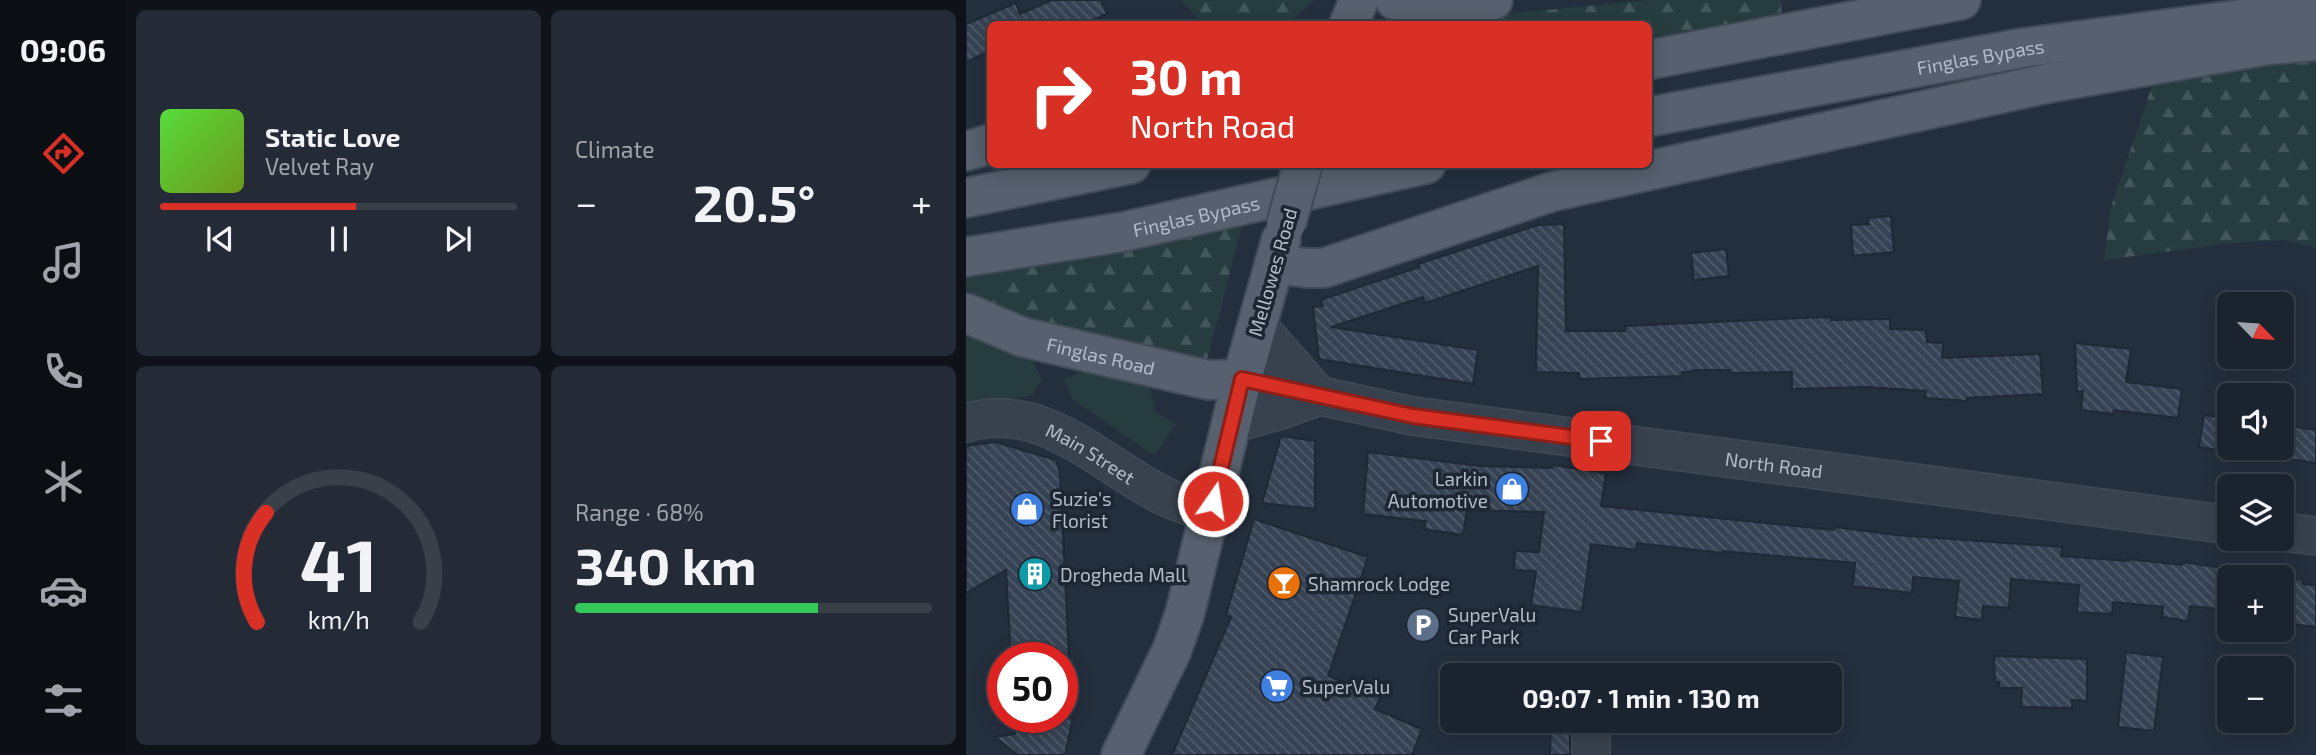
<!DOCTYPE html>
<meta charset="utf-8">
<style>
:root{--surface:#1b232e;--page:#242b36;--text:#f1f3f6;--muted:#a0a4aa;--line:#39404a;--accent:#d93025}
body{margin:0;font-family:"Exo 2",sans-serif;background:var(--page);color:var(--text);height:100vh;display:flex;flex-direction:column;font-size:26px;white-space:nowrap}
*{box-sizing:border-box;margin:0}
p{font-size:23px;color:var(--muted)}
.icon{flex:none;width:38px;height:38px;fill:none;stroke:currentColor;stroke-width:2;stroke-linecap:round;stroke-linejoin:round}
.map{position:relative;flex:1;overflow:hidden}
.panel{display:flex;flex-direction:column;gap:10px;padding:10px;background:#0f1319;width:840px}
.panel>*{flex:none}
.top-card{position:absolute;left:21px;top:21px;width:665px;height:147px;border-radius:10px;box-shadow:0 4px 18px #0003,0 0 0 2px var(--line);background:#d93025;color:#fff;overflow:hidden}
.needle{width:46px;rotate:115deg}
.tools{position:absolute;left:1251px;top:292px;display:grid;gap:14px}
.tools a{display:grid;place-items:center;width:77px;height:77px;border-radius:10px;background:var(--surface);box-shadow:0 4px 18px #0003,0 0 0 2px var(--line);font-size:35px}
.speed{position:absolute;left:21px;top:642px;display:flex;gap:14px;font-size:35px;font-weight:700;text-align:center}
.speed>*{display:grid;place-content:center;width:91px;height:91px;border-radius:50%;background:var(--surface);box-shadow:0 4px 18px #0003,0 0 0 2px var(--line);line-height:1}
.speed .limit{border:10px solid #d22;background:#fff;color:#111}
.pin{position:absolute;display:grid;place-items:center;width:60px;height:60px;color:#fff;margin:-30px;border-radius:14px;box-shadow:0 4px 10px #0006}
.me{position:absolute;width:77px;margin:-38px;rotate:13deg;stroke-linejoin:round;filter:drop-shadow(0 0 5px #0008)}
.turn{display:flex;align-items:center;gap:24px;height:147px;padding:0 28px;font-size:32px}
.turn .icon{width:91px;height:91px;stroke-width:2.5}
.turn b{display:block;font-size:49px;line-height:60px}
.big{font-size:52px;font-weight:700;line-height:1.1}
.panel .card{flex:1;display:flex;flex-direction:column;justify-content:center;gap:10px;min-width:0;padding:0 24px;border-radius:10px;background:var(--page)}
.panel .dial{align-items:center;gap:0}
.dial svg{height:182px;overflow:visible;fill:none;stroke:var(--line);stroke-width:7;stroke-linecap:round;text-anchor:middle}
.dial text{fill:var(--text);stroke:none}
.song{display:flex;align-items:center;gap:21px}
.cover{width:84px;height:84px;border-radius:10px;background:linear-gradient(135deg,hsl(110 70% 55%),hsl(80 70% 35%))}
.played{height:7px;border-radius:4px;background:linear-gradient(90deg,var(--accent) 55%,var(--line) 55%)}
.keys{display:flex;justify-content:space-around;direction:ltr}
.heat{display:flex;justify-content:space-between;align-items:center;font-size:38px;direction:ltr}
.charge{height:10px;border-radius:5px;background:linear-gradient(90deg,#34c759 68%,var(--line) 0)}
.panel .tiles{flex:1;display:grid;gap:10px;grid-template-columns:repeat(2,1fr)}
.trip{position:absolute;left:474px;top:663px;width:402px;height:70px;border-radius:10px;background:var(--surface);box-shadow:0 4px 18px #0003,0 0 0 2px var(--line);font-weight:700;line-height:70px;text-align:center}
main{display:flex;flex:1;min-height:0}
.tabs{display:flex;flex-direction:column;width:126px;justify-content:space-around;align-items:center;background:#0b0e12;color:var(--muted)}
.tabs .icon{width:49px;height:49px}
.tabs .current{color:var(--accent)}
.tabs b{font-size:32px;color:var(--text)}
.map>svg:first-child{display:block}
</style>
<main>
<nav class="tabs">
<b>09:06</b>
<svg class="icon current" aria-label="directions" viewBox="0 0 24 24"><path d="M12 3l9 9-9 9-9-9zM9 14v-3h6M13 9l2 2-2 2"/></svg>
<svg class="icon" aria-label="music" viewBox="0 0 24 24"><path d="M9 18V5l10-2v13"/><circle cx="6" cy="18" r="3"/><circle cx="16" cy="16" r="3"/></svg>
<svg class="icon" aria-label="phone" viewBox="0 0 24 24"><path d="M5 4h4l2 5-3 2q2 4 5 5l2-3 5 2v4C11 20 4 13 5 4z"/></svg>
<svg class="icon" aria-label="climate" viewBox="0 0 24 24"><path d="M12 3v18M4 7l16 10M4 17L20 7"/></svg>
<svg class="icon" aria-label="car" viewBox="0 0 24 24"><path d="M5 17H2v-5l4-1 3-4h7l3 4 3 1v5h-3M9 17h6M6 11h13"/><circle cx="7" cy="17" r="2"/><circle cx="17" cy="17" r="2"/></svg>
<svg class="icon" aria-label="filters" viewBox="0 0 24 24"><path d="M4 7h16M4 17h16"/><circle cx="9" cy="7" r="2"/><circle cx="15" cy="17" r="2"/></svg>
</nav>
<section class="panel">
<div class="tiles">
<div class="card">
<div class="song"><i class="cover"></i><div><b>Static Love</b><p>Velvet Ray</p></div></div>
<div class="played"></div>
<div class="keys"><svg class="icon" aria-label="previous" viewBox="0 0 24 24"><path d="M18 5L8 12l10 7zM5 5v14"/></svg><svg class="icon" aria-label="pause" viewBox="0 0 24 24"><path d="M8 5v14M16 5v14"/></svg><svg class="icon" aria-label="next" viewBox="0 0 24 24"><path d="M6 5l10 7-10 7zM19 5v14"/></svg></div>
</div>
<div class="card"><p>Climate</p>
<div class="heat"><a>−</a><b class="big">20.5°</b><a>+</a></div>
</div>
<div class="card dial"><svg viewBox="0 0 100 80">
<path d="M14 69A42 42 0 1 1 86 69"/>
<path d="M14 69A42 42 0 0 1 18 21" stroke="#d93025"/>
<text x="50" y="56" font-size="32" font-weight="700">41</text>
<text x="50" y="72" font-size="11">km/h</text>
</svg></div>
<div class="card"><p>Range · 68%</p><b class="big">340 km</b><div class="charge"></div></div>
</div>
</section>
<div class="map">
<svg width="1350" height="755" viewBox="0 0 1350 755">
<defs>
<pattern id="forest-firs" width="22" height="20" patternUnits="userSpaceOnUse" patternTransform="scale(1.75)"><rect width="22" height="20" fill="#263c3f"/><path d="M5 1l3.5 6h-7zM16 11l3.5 6h-7z" fill="#435659"/></pattern>
<pattern id="building-back-hatch" width="6" height="6" patternUnits="userSpaceOnUse" patternTransform="scale(1.75)"><rect width="6" height="6" fill="#364354"/><path d="M-1 5l2 2M0 0l6 6M5-1l2 2" fill="none" stroke="#515c6b"/></pattern>
</defs>
<rect width="100%" height="100%" fill="#242f3e"/>
<!-- green -->
<path fill="#263c3f" d="M65 258 18 304 0 298V267Z
M0 326 66 360 76 379 66 396 0 403Z
M125 369 184 389 189 412 210 424 189 456 106 399 98 379Z"/>
<!-- forest -->
<path fill="url(#forest-firs)" d="M215 0H349L321 24H237Z
M686 0H815L816 20 683 49 682 24H432Z
M1350 52V248L1318 240 1267 243 1138 260 1145 207 1186 86 1206 71Z
M276 226 241 360 128 339 34 311 18 304 36 279 65 258Z"/>
<!-- building -->
<path fill="url(#building-back-hatch)" stroke="#1f2835" stroke-width="2" d="M86 0H135L141 14 117 24H24V51L0 62V24L50 3 54 14Z
M925 216 928 252 887 256 885 225 903 224 902 218Z
M598 224 600 331H659V326L834 318 865 317V320L924 319V329L960 330 961 342 977 343 976 358 1074 354 1077 394 1001 398V401L959 398 960 391 901 387 826 389V372L764 373V370H726V372H716V376L613 379V373L570 372 572 266 459 303 457 297 365 327 512 350 507 384 353 359 347 307 357 306 354 300 454 267 452 264 572 225Z
M760 249 763 276 728 280 725 253Z
M1109 343 1165 349 1160 382 1216 389 1212 418 1148 410 1147 414 1115 410 1117 391 1111 392Z
M1238 415 1264 419V452L1233 447Z
M1316 425 1350 430V463L1316 458Z
M315 436 349 441V509L296 503Z
M29 442 90 460 94 473 103 658H45L40 570 0 593V446Z
M402 452 514 466 586 468V465L640 473 635 506 868 530 869 527 930 535 1096 547 1095 556 1162 561V559L1216 565 1217 562 1264 569V610L1224 606 1222 621 1196 617 1197 607 1147 602 1146 614 1111 612 1113 585 1045 579 1043 608 1017 606 1016 620 989 617 993 581 947 577 946 593 887 586 889 563 757 551V553L671 543 670 550 625 544 616 612 565 605 570 571 548 570 549 551 573 552 578 512 501 510 497 535 458 529 460 521 397 514Z
M288 519 402 557 362 676 415 696 409 709 456 729 446 755H206L265 617 260 615Z
M1316 577 1337 580V584L1350 585V627L1316 623Z
M1160 652 1197 657 1188 731 1152 727Z
M1028 656 1121 659V701L1106 700V708L1055 707 1056 688H1033V682H1029Z
M48 718H107L99 755H52L29 737 49 734Z
M585 721H604V755H584Z"/>
<g fill="none" stroke-linecap="round" stroke-linejoin="round">
<!-- minor casing -->
<g stroke="#414a57" stroke-width="40">
<g id="minor">
<path id="s1" d="M276 379 447 416 1264 525"/>
<path id="s2" d="M0 423C77 399 136 466 198 496 213 503 228 508 244 512"/>
<path d="M265 424 315 410 353 396 291 325"/>
<path d="M1316 532 1350 536"/>
<path d="M625 755V721"/>
</g>
</g>
<!-- major casing -->
<g stroke="#414a57" stroke-width="42">
<g id="major">
<path d="M429 0 472 6 527 0"/>
<path d="M383 24 393 0"/>
<path d="M682 60 995 0"/>
<path id="s3" d="M682 117 1056 48 1276 19 1350 17"/>
<path d="M0 151 24 144"/>
<path d="M0 198 165 164"/>
<path id="s4" d="M0 257 156 232 460 164"/>
<path d="M308 264 340 268H358L585 192 1083 83 1302 45 1350 41"/>
<path id="s5" d="M0 313 56 337 242 380 276 379"/>
<path d="M155 755 206 650 219 613 276 379 315 240"/>
</g>
</g>
<!-- minor -->
<use href="#minor" stroke="#38414e" stroke-width="37"/>
<!-- major -->
<use href="#major" stroke="#56606e" stroke-width="38"/>
<!-- major-bridge casing -->
<g stroke="#414a57" stroke-width="42" stroke-linecap="butt">
<path id="major-bridge" d="M320 224 337 164"/>
</g>
<!-- major-bridge -->
<use href="#major-bridge" stroke="#56606e" stroke-width="38"/>
</g>
<g fill="none" stroke-linecap="round" stroke-linejoin="round">
<!-- route casing -->
<g stroke="#8d1f18" stroke-width="18">
<path id="route" d="M247 501 276 379 447 416 635 441"/>
</g>
<!-- route -->
<use href="#route" stroke="#d93025" stroke-width="12"/>
</g>
<!-- icons -->
<defs>
<g id="shop-disc" transform="scale(1.75)"><circle r="9.5" fill="#3f7fe0" stroke="#1d2633"/><path d="M-5-2.5h2.3a2.7 3.5 0 0 1 5.4 0H5L5.5 6h-11ZM-1.5-2.5h3a1.5 2.3 0 0 0-3 0Z" fill="#fff"/></g>
<g id="building-disc" transform="scale(1.75)"><circle r="9.5" fill="#0f9aa8" stroke="#1d2633"/><path d="M-4-6H4V6H1V3H-1V6H-4ZM-2.5-4.3h1.7v1.8h-1.7ZM.8-4.3h1.7v1.8H.8ZM-2.5-1h1.7V.8h-1.7ZM.8-1h1.7V.8H.8Z" fill="#fff"/></g>
<g id="bar-disc" transform="scale(1.75)"><circle r="9.5" fill="#e8710a" stroke="#1d2633"/><path d="M-6-5H6L.8 .8V4.5H3.5V6h-7V4.5H-.8V.8Z" fill="#fff"/></g>
<g id="parking-disc" transform="scale(1.75)"><circle r="9.5" fill="#5c6f8a" stroke="#1d2633"/><path d="M-3.5-5.5H1a3.5 3.5 0 0 1 0 7H-1V5.5H-3.5ZM-1-3.4V-.6H.8a1.4 1.4 0 0 0 0-2.8Z" fill="#fff"/></g>
<g id="supermarket-disc" transform="scale(1.75)"><circle r="9.5" fill="#3f7fe0" stroke="#1d2633"/><path d="M-6-5.5h2.5l.6 2H6L4.5 2H-2.5L-4.4-4H-6ZM-1.5 3.2a1.3 1.3 0 1 0 .1 0ZM3 3.2a1.3 1.3 0 1 0 .1 0Z" fill="#fff"/></g>
</defs>
<g fill-rule="evenodd">
<use href="#shop-disc" x="546" y="489"/>
<use href="#shop-disc" x="61" y="509"/>
<use href="#building-disc" x="69" y="574"/>
<use href="#bar-disc" x="318" y="583"/>
<use href="#parking-disc" x="457" y="625"/>
<use href="#supermarket-disc" x="311" y="686"/>
</g>
<g text-anchor="middle" dominant-baseline="central" stroke-width="7" stroke-linejoin="round" paint-order="stroke">
<!-- street labels -->
<g font-size="19" fill="#b4bcc9" stroke="#1d2633">
<text stroke="none"><textPath href="#s3" startOffset="338">Finglas Bypass</textPath></text>
<text stroke="none"><textPath href="#s4" startOffset="234">Finglas Bypass</textPath></text>
<text transform="translate(306 272) rotate(-74)">Mellowes Road</text>
<text stroke="none"><textPath href="#s5" startOffset="142">Finglas Road</textPath></text>
<text stroke="none"><textPath href="#s2" startOffset="133">Main Street</textPath></text>
<text stroke="none"><textPath href="#s1" startOffset="539">North Road</textPath></text>
</g>
<!-- poi labels -->
<g font-size="19" fill="#b4bcc9" stroke="#1d2633" text-anchor="start">
<text x="522" y="478" text-anchor="end">Larkin<tspan x="522" dy="22">Automotive</tspan></text>
<text x="86" y="498">Suzie's<tspan x="86" dy="22">Florist</tspan></text>
<text x="94" y="574">Drogheda Mall</text>
<text x="342" y="583">Shamrock Lodge</text>
<text x="482" y="614">SuperValu<tspan x="482" dy="22">Car Park</tspan></text>
<text x="336" y="686">SuperValu</text>
</g>
</g>
</svg>
<div class="tools">
<a><svg class="needle" viewBox="-14 -14 28 28"><path d="M0-13l5 13h-10z" fill="#e53935"/><path d="M0 13l5-13h-10z" fill="#a0a4aa"/></svg></a>
<a><svg class="icon" aria-label="sound" viewBox="0 0 24 24"><path d="M4 9h4l5-4v14l-5-4H4zM17 9q2 3 0 6"/></svg></a>
<a><svg class="icon" aria-label="layers" viewBox="0 0 24 24"><path d="M12 4l9 5-9 5-9-5zM3 14l9 5 9-5"/></svg></a>
<a>+</a>
<a>−</a>
</div>
<div class="speed"><div class="limit">50</div></div>
<div class="pin" style="left:635px;top:441px;background:#d93025"><svg class="icon" aria-label="arrive" viewBox="0 0 24 24"><path d="M6 21V4h12l-3 4 3 4H6"/></svg></div>
<svg class="me" style="left:247px;top:501px" viewBox="-20 -20 40 40"><circle r="17" fill="#d93025" stroke="#fff" stroke-width="3"/><path d="M0-11L8 9 0 5-8 9z" fill="#fff"/></svg>
<div class="trip">09:07 · 1 min · 130 m</div>
<div class="top-card">
<div class="turn"><svg class="icon" aria-label="right" viewBox="0 0 24 24"><path d="M7 20v-9h11M14 6l5 5-5 5"/></svg><div><b>30 m</b>North Road</div></div>
</div>
</div>
</main>
